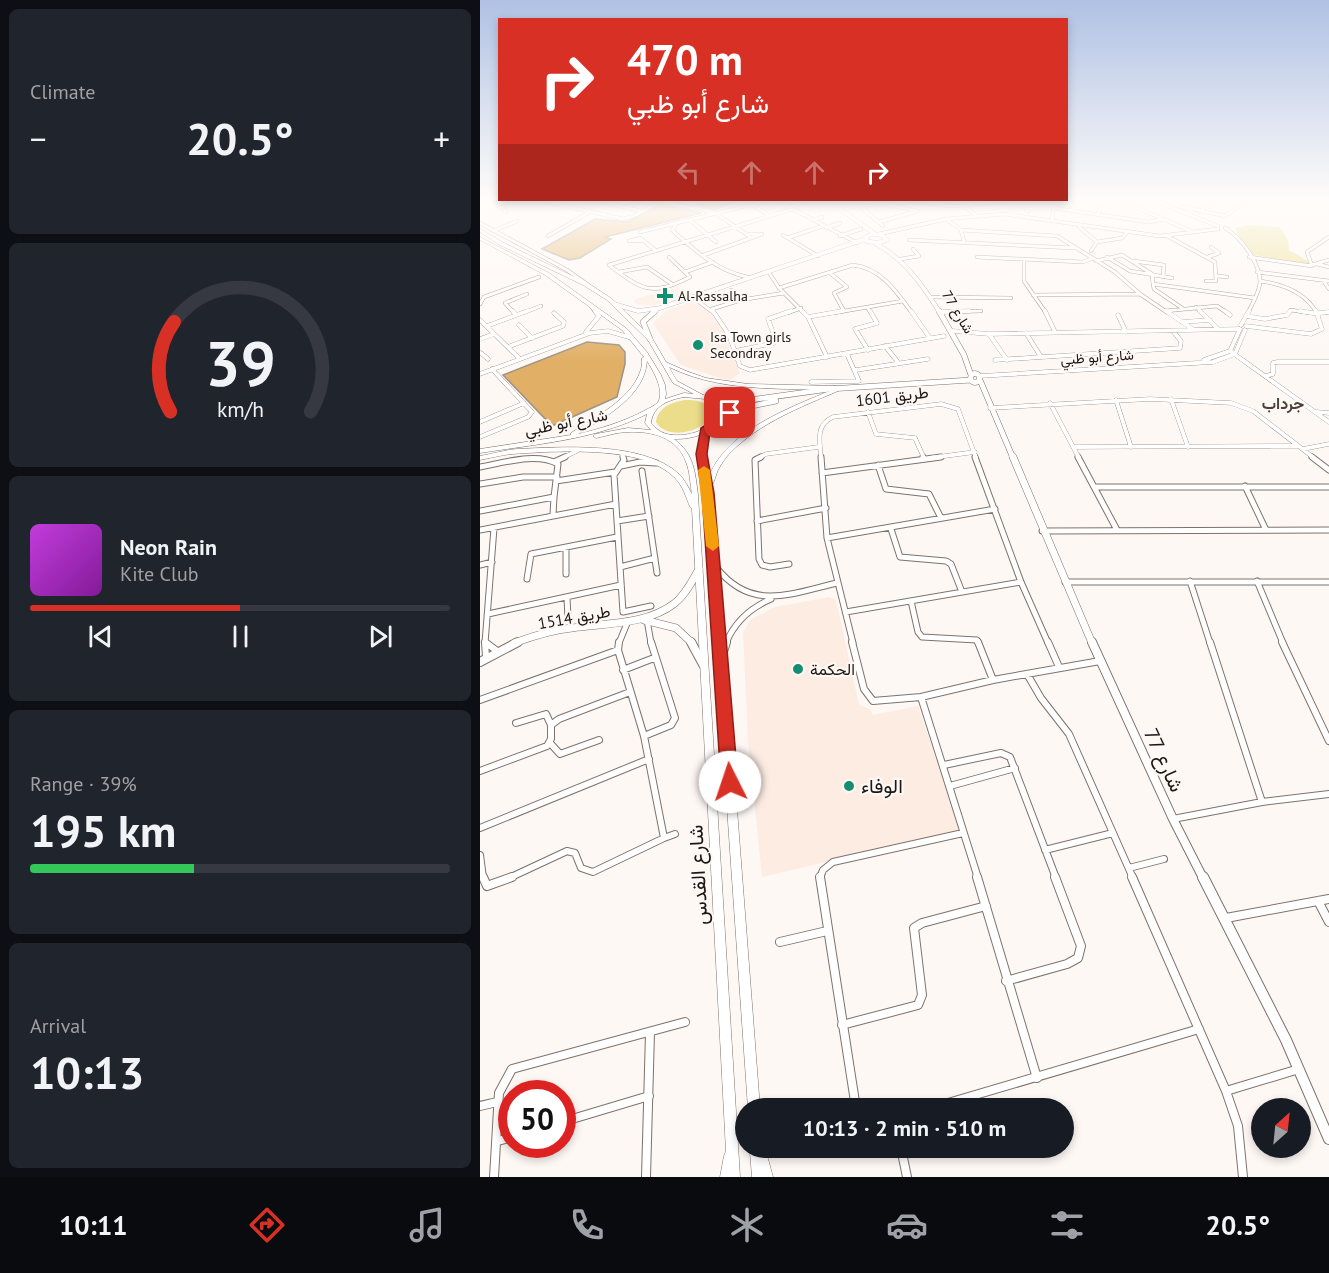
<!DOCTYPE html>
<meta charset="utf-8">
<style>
:root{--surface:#171b24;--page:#20242c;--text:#f1f3f6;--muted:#9ea1a6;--line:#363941;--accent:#d93025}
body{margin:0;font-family:"PT Sans",Vazirmatn,sans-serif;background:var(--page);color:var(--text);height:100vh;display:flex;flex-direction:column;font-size:22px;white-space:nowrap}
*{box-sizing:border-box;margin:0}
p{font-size:20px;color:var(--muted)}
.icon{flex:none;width:33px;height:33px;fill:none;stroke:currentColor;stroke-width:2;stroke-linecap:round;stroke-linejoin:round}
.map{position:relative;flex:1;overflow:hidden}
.panel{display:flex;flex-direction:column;gap:9px;padding:9px;background:#0d0f14;width:480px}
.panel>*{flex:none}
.hud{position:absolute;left:18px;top:18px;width:570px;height:183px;border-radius:0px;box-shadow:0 3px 9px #0003;background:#d93025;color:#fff;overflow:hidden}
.needle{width:39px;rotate:27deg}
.controls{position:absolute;left:771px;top:1098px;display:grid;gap:12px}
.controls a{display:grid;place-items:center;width:60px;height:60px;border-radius:50%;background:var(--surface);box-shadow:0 3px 9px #0003;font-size:30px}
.speed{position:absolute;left:18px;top:1080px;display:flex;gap:12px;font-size:30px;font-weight:700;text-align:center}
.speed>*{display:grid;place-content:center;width:78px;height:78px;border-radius:50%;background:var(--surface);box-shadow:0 3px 9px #0003;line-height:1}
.speed .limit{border:9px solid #d22;background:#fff;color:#111}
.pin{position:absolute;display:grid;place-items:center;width:51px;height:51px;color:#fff;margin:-26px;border-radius:12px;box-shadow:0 3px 9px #0006}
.me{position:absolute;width:66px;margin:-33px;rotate:356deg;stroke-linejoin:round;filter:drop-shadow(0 0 4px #0008)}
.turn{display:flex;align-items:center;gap:21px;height:126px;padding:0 30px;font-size:27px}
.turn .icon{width:78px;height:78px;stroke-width:2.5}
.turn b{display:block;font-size:42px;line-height:51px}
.lanes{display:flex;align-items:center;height:57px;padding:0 30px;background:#0003;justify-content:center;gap:30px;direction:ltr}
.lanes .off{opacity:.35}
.big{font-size:45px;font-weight:700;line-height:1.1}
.panel .widget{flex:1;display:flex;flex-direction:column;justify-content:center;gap:9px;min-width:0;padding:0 21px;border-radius:9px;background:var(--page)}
.panel .dial{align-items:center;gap:0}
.dial svg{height:156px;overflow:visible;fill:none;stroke:var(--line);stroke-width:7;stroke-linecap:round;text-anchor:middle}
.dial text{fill:var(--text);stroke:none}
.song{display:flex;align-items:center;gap:18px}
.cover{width:72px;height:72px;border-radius:9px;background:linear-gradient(135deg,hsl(290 70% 55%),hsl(290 70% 35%))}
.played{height:6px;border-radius:3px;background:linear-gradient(90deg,var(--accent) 50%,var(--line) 50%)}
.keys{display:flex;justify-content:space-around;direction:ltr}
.heat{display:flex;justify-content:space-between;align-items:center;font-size:33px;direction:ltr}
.charge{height:9px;border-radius:4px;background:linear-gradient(90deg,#34c759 39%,var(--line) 0)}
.trip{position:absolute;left:255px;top:1098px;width:339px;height:60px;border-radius:30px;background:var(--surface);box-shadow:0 3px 9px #0003;font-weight:700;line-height:60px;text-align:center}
.dock{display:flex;height:96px;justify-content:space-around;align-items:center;background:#090b0e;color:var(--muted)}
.dock .icon{width:42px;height:42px}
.dock .active{color:var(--accent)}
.dock b{font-size:27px;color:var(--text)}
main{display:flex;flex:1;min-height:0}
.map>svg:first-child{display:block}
</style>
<main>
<section class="panel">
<div class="widget"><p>Climate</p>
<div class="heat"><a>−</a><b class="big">20.5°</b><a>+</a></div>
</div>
<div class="widget dial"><svg viewBox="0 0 100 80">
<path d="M14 69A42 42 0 1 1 86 69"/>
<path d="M14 69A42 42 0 0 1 16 23" stroke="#d93025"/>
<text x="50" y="56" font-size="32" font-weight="700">39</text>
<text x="50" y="72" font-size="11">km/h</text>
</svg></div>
<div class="widget">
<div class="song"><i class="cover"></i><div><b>Neon Rain</b><p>Kite Club</p></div></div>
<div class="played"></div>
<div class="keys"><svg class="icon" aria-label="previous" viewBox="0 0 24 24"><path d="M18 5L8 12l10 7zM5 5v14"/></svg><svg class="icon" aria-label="pause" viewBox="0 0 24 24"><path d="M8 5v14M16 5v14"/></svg><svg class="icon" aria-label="next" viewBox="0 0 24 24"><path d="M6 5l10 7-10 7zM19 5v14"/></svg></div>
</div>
<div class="widget"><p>Range · 39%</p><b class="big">195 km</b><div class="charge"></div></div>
<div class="widget"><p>Arrival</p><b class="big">10:13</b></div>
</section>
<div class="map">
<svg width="849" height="1177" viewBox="0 0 849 1177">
<rect width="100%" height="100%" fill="#fef8f5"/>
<!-- built -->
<path fill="#fdece2" d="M197 285 208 295 171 306 157 304 153 300Z
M211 302 223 306 241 324 260 373 249 381 201 365 173 323 187 310Z
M349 597 356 600 379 705 390 709 393 715 438 706 480 831 282 877 268 741 263 633 270 620 295 607Z"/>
<!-- green -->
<path fill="#ebdd89" d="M771 225 800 227 808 240 809 250 831 263 830 266 770 254 755 228Z
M205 400C216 400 228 401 231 413L226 423C213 433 186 439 176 422 178 407 192 402 205 400Z"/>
<!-- building -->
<path fill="#e1af65" stroke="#9b9387" stroke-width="1.5" d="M228 200H257L235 210 219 205Z
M181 205 221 213 125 237 131 239 100 258 89 260 62 249 115 219 147 222Z
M107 342 139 345 145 352V364L137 397 72 426 23 375Z"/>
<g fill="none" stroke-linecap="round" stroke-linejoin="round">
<!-- minor-far4 casing -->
<g stroke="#7f726b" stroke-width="4">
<path id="minor-far4" d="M12 198 20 199
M611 198 644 202 713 232
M667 198 738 226
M679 198 699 206 745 216 770 198
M0 199 9 198
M59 200 143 219 154 216 182 200
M114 200 161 211
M296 200 377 243
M425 200 472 206 540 200
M476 200 496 215
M540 200 548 212
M568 200 574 208 572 220
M180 201 229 211
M273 205 290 216
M309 207 322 203
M146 208 161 200
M574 208 668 222 685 219
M592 210 597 198
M229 211 234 213 227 214Z
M26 212 21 206 28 200
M720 212 734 198
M618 214 624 199
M238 215 269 236
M466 219 481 230 484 241
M210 220 236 242
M333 220 342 217
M399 222 438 211 405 204 404 200
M0 223 87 270 121 294
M196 225 192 230C214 250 237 271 267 277
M403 226 382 208 386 205 405 204
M599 227 617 242 611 251
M346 228 360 223
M745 228C761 237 780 263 780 282 780 291 772 304 768 313
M481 230 577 236 635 272 660 294 688 313
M13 231 37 221
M160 232 290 200
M399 234 466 219 524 214 680 236 738 229
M303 235 338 256
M68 236 108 213
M360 236 381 229
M687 236 735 262 736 281H726
M307 238 343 226
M429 240 595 248
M163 241H149L160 238 175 250
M617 242 642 238 648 231
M224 255 282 234H267
M497 257 603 262 611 259
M627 257 650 271 692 278
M728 257 739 253 731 247
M769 257 832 266 827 252 849 237
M421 259 439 256 433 249
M544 260V281L566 313
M616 261 642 255 672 274 673 284
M653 261 684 265 683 277
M837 264 849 267
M129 265 313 209
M129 265C162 290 171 297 210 277L189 257
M832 265 849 260
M288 271 299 288 324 313
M139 272 167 267 192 284
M205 272 233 262
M777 272 849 281
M350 273 367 287 354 293 364 311
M737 276 747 277
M843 280 849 289
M780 281C803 284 825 292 837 313
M299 288 373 265C401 268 417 292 432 313
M251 290 264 299
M553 295 660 294
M212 297 234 313
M453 297 531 298
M0 304 4 297 59 277
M111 306 116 313
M387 307 391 313
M716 307 722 313
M702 308 674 289 673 284 775 298
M232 309 261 300 304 293
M685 311 737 306 747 313
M462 312 501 311
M34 313 25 303 47 294
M43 313 61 306
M307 313 321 308
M353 313 423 301
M809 313 811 310 831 313
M841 313 849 312"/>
</g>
<!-- minor-far3 casing -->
<g stroke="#7f726b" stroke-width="4.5">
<path id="minor-far3" d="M33 311 36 315
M233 311 249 335 260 366 270 370 464 336
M322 311 328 317 347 357
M431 311 450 338
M565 311 575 332
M686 311 714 330
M720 311 738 329
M745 311 750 315
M820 311 839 314
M462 312 489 311
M839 313 849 312
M638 315 646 332
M766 316 785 319 807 315 810 311
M328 317 362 311
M0 320 40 359
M702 322 730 320
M39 325 52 338
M761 325 769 311
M7 326 47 311
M766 326 831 334 842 329 836 311
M473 331 509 334 759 329
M106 332 119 316 115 311
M546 333 561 357
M509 334 527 360
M0 339 14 334
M405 346 417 361
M28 347 83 326 84 322 74 313
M388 350 375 329 397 323 390 311
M255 351 294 343 296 341 288 319 311 311
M750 351 849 422
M1 353 8 359
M515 360 700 348 701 341 693 331
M724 360 750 351 760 329
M376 370 448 359
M0 374 110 333 128 331 152 338
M500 376 733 362 755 354 765 330
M786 376 793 374V363L797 362H849
M331 382 379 381 367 354
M691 399 708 447
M636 400 651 447
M570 403 599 458
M510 408 670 399 751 403 773 411 834 458
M388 412 396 434 435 438 444 458
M837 412 849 413
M0 422 44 403
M0 437 48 417 52 412 12 369
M593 447 818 446
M823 449 849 444
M142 453 143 458
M82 458 97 451
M278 458 286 454 338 447
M341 458C340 441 335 425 353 417L461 404 478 409 496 458
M450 458 495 452"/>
</g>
<!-- minor-far2 casing -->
<g stroke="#7f726b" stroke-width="7">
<path id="minor-far2" d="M143 457 144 460 134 475 143 612 171 606
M281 457 275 460 279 559 282 565 290 567 309 564
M341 457 347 538 373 643
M443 457 444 459
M495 457 541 582 568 643
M598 457 637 530
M832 457 849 470
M76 461 85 457
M398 465 406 489 449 494 461 518
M141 466 160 462 176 463
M0 467C23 463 56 452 78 464L74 497 0 511
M162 471 177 573
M342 473 461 457
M76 481 135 472
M0 484 43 477H77
M765 486 786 530
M615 487H849
M73 515 74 497
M137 521 169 516
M277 521 346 508
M411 529 420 557 466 561 471 564 482 592
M0 530 136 504
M562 531 849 530
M347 538 515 509
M86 547V574
M0 565 12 562
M140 567 175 558
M236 567C271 612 310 594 357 583
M47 579 51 554 137 537
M710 581 730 643
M777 581 803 643
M585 582H849
M87 598 88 618
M431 601 438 632 442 637 497 640 498 643
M366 612 541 582
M8 614 141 585
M167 620 171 643
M5 643 14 528
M139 643 148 621
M246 643C255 621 270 608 291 599"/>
</g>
<!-- minor-far1 casing -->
<g stroke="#7f726b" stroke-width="8">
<path id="minor-far1" d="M5 642 17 651
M5 642 6 657
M139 642 138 650 164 736 184 838 195 834
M372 642 384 689 393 701 441 697 513 680 620 661
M498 642 513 680
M568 642 579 667
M730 642 782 802
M802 642 849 741
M243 655 247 642
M143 670 174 658
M547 674 561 698 589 734 653 878
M441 697 498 878
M0 700 138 650
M36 723 66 714 71 725
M164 736 191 725 195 718 171 642
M70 743 80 754 119 740
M464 765 521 753 530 757 576 878
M0 771 67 746 71 739V725L79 719 150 692
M470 786 535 768
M693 819 782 802 849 794
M0 828 169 759
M565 850 633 833
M0 855 3 878
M649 868 684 859
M29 878 87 851 95 853 101 868 113 872 184 838
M340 878 343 870 353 862 483 833"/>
</g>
<!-- minor casing -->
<g stroke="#7f726b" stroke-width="10">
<path id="minor" d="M3 877 7 886 32 877
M340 877 376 1108
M497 877 557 1078
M652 877 746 1091 758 1126 763 1177
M838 901 849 922
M746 918 849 899
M300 942 347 931
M526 981 587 964 598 958 601 946 575 877
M362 1025 438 1005 442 995 434 928 442 923 506 906
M746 1091 819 1069
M0 1106 17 1102
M451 1108 719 1029
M82 1122 169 1096
M18 1141 32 1137
M421 1148 427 1177
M14 1177 19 1093 32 1069 205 1022
M166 1177 170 1033"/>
</g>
<!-- tertiary-far4 casing -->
<g stroke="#7f726b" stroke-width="4.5">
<path id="tertiary-far4" d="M348 200 395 234
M392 234 402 235 407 240 397 243 386 241V237Z
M395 243C424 259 443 285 460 313
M134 304 158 311 180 308 385 239
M173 313 176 310"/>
</g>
<!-- tertiary-far3 casing -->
<g stroke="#7f726b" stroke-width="6">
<path id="tertiary-far3" d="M459 311 484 355 491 375
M170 339 163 322 175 311
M490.5 378a4.5 4.5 0 1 1 9 0a4.5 4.5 0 1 1-9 0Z
M500 380 533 458
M232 399 263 401 349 389 491 380
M236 422 267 407 296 401"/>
</g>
<!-- tertiary-far2 casing -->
<g stroke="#7f726b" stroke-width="8">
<path id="tertiary-far2" d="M533 457 612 643
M164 620 196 628 212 643
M34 643C53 636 72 630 92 628 126 623 167 625 195 603 206 594 212 581 219 569"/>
</g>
<!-- tertiary-far1 casing -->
<g stroke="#7f726b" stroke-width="10">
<path id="tertiary-far1" d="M211 642 224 666
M612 642 693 819 723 878
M0 662 38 642"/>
</g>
<!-- tertiary casing -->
<g stroke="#7f726b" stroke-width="12">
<path id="tertiary" d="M723 877 806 1040 849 1139"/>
</g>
<!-- secondary casing -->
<g stroke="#7f726b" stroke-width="1">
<path id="secondary" d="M0 229 24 243 107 283 131 298 172 338 186 362 206 371 226 378 268 384 356 386 359 388 358 391C321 407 279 423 250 453 246 457 242 463 239 468 235 475 235 484 229 488L238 563 280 1108H268L230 563 219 454 222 434C213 438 204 439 194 439 214 454 215 471 218 495L260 1177H240L244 1156 246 1151 212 509 210 507C206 497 203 486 195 478 167 449 102 451 64 452 53 453 42 453 32 454 21 455 10 458 0 460V456C12 454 25 450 37 449 82 447 163 441 199 474 205 480 208 487 212 494 210 483 210 472 206 462 197 437 172 431 148 432 138 432 126 436 116 438L113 436 116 434 148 428 171 430 165 423 167 414C115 440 56 444 0 453V449L91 435V433C114 418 151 399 160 372 162 368 162 363 162 358L164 357 142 330 65 275 0 240V237L69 273 146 328 167 352 181 375 185 385 186 394 185 399 204 393 214 394 193 383 168 340 127 300 103 285 20 245 0 232ZM167 361C173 370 185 391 178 402 175 406 167 409 162 412 142 422 120 429 98 434 125 417 165 396 167 361ZM189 367C240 392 297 388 352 390 309 408 245 431 228 479L225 454 228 432C240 422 243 418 240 403L228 396 223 395 197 381ZM204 397 225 399 234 404C235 407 236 410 236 413 234 432 201 438 187 434 179 432 176 428 171 423 173 405 189 400 204 397Z
M272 1148H285L293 1177H272L270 1152Z"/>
</g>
<!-- minor-far4 -->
<use href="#minor-far4" stroke="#fff" stroke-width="3"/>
<!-- minor-far3 -->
<use href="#minor-far3" stroke="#fff" stroke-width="4"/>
<!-- minor-far2 -->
<use href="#minor-far2" stroke="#fff" stroke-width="5"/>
<!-- minor-far1 -->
<use href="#minor-far1" stroke="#fff" stroke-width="6"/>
<!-- minor -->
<use href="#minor" stroke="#fff" stroke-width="8"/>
<!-- tertiary-far4 -->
<use href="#tertiary-far4" stroke="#fff" stroke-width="4"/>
<!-- tertiary-far3 -->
<use href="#tertiary-far3" stroke="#fff" stroke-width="5"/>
<!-- tertiary-far2 -->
<use href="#tertiary-far2" stroke="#fff" stroke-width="7"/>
<!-- tertiary-far1 -->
<use href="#tertiary-far1" stroke="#fff" stroke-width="8"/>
<!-- tertiary -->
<use href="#tertiary" stroke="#fff" stroke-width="10"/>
<!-- secondary -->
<use href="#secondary" fill="#fff" fill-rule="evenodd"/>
</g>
<!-- sky -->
<linearGradient id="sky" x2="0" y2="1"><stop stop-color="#afc1e4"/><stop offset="0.55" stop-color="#fffcfa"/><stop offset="1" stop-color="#fffcfa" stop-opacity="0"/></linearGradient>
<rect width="849" height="363" fill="url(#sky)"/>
<!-- route -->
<path fill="#d93025" stroke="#8d1f18" stroke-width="1.5" d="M250 410 256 413 254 416 230 432 227 454 234 493 258 782 256 787 250 790 244 787 241 782 222 493 216 454 221 428Z"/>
<!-- slow -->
<path fill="#f59e0b" d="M224 466 230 470 239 546 233 551 226 546 218 470Z"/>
<!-- markers -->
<g fill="#148e71" stroke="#fef8f5" stroke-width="2">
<path d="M182 287h6v6h6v6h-6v6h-6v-6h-6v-6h6z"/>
<circle cx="218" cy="345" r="6"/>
<circle cx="318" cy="669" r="6"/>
<circle cx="369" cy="786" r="6"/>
</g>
<g text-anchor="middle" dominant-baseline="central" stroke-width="4.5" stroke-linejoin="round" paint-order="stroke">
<!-- far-poi labels -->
<g font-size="14" fill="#1c1715" stroke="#fef8f5" text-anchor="start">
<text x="198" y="296">Al-Rassalha</text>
<text x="230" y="337">Isa Town girls<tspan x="230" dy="16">Secondray</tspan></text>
</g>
<!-- far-street labels -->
<g font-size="14" fill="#1c1715" stroke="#fef8f5">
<text transform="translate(478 312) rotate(59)">شارع 77</text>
<text transform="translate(617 357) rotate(-4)">شارع أبو ظبي</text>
</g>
<!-- street labels -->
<g font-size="16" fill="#1c1715" stroke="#fef8f5">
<text transform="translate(412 396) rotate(-7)">طريق 1601</text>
<text transform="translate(86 422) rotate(-11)">شارع أبو ظبي</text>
<text transform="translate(94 617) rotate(-10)">طريق 1514</text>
</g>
<!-- far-quarter labels -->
<g font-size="16" font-weight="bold" fill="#4b3f39" stroke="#fef8f5">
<text x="803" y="403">جرداب</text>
</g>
<!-- poi labels -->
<g font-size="16" fill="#1c1715" stroke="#fef8f5" text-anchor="start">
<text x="330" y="669">الحكمة</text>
</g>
<!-- near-street labels -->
<g font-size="20" fill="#1c1715" stroke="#fef8f5">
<text transform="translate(684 760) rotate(65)">شارع 77</text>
<text transform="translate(218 875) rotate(-93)">شارع القدس</text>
</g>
<!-- near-poi labels -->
<g font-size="20" fill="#1c1715" stroke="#fef8f5" text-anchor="start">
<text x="381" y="786">الوفاء</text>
</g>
</g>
</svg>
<div class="controls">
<a><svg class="needle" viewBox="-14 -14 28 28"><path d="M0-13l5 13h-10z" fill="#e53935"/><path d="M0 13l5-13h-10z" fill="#9ea1a6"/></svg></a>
</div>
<div class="speed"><div class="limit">50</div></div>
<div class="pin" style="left:250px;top:413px;background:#d93025"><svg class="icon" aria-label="arrive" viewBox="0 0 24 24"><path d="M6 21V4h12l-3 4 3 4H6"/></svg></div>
<svg class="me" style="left:250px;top:782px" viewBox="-20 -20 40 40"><circle r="19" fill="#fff"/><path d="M0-13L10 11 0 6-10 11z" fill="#d93025"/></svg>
<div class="trip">10:13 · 2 min · 510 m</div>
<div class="hud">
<div class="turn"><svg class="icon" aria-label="right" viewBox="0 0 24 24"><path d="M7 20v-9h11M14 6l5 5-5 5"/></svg><div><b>470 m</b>شارع أبو ظبي</div></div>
<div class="lanes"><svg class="icon off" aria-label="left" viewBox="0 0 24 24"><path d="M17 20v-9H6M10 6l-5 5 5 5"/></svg><svg class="icon off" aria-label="ahead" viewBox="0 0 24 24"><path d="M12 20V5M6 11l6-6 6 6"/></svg><svg class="icon off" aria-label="ahead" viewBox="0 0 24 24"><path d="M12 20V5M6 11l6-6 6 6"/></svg><svg class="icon" aria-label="right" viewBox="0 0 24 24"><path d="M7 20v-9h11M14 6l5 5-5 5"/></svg></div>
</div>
</div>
</main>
<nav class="dock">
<b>10:11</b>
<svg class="icon active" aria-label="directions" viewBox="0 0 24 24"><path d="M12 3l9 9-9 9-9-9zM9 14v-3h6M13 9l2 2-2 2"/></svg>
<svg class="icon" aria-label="music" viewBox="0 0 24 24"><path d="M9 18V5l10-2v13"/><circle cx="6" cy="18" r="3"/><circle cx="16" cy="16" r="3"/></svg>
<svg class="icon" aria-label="phone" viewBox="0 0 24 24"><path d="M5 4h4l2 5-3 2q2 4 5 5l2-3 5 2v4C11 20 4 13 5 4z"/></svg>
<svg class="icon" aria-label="climate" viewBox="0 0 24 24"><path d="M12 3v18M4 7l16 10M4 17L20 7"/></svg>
<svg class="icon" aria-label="car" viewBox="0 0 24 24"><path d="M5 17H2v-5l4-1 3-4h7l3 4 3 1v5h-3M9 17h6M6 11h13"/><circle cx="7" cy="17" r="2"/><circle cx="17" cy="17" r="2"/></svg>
<svg class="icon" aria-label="filters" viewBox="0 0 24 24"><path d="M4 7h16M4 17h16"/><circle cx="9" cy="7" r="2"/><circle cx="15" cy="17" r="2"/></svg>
<b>20.5°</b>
</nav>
